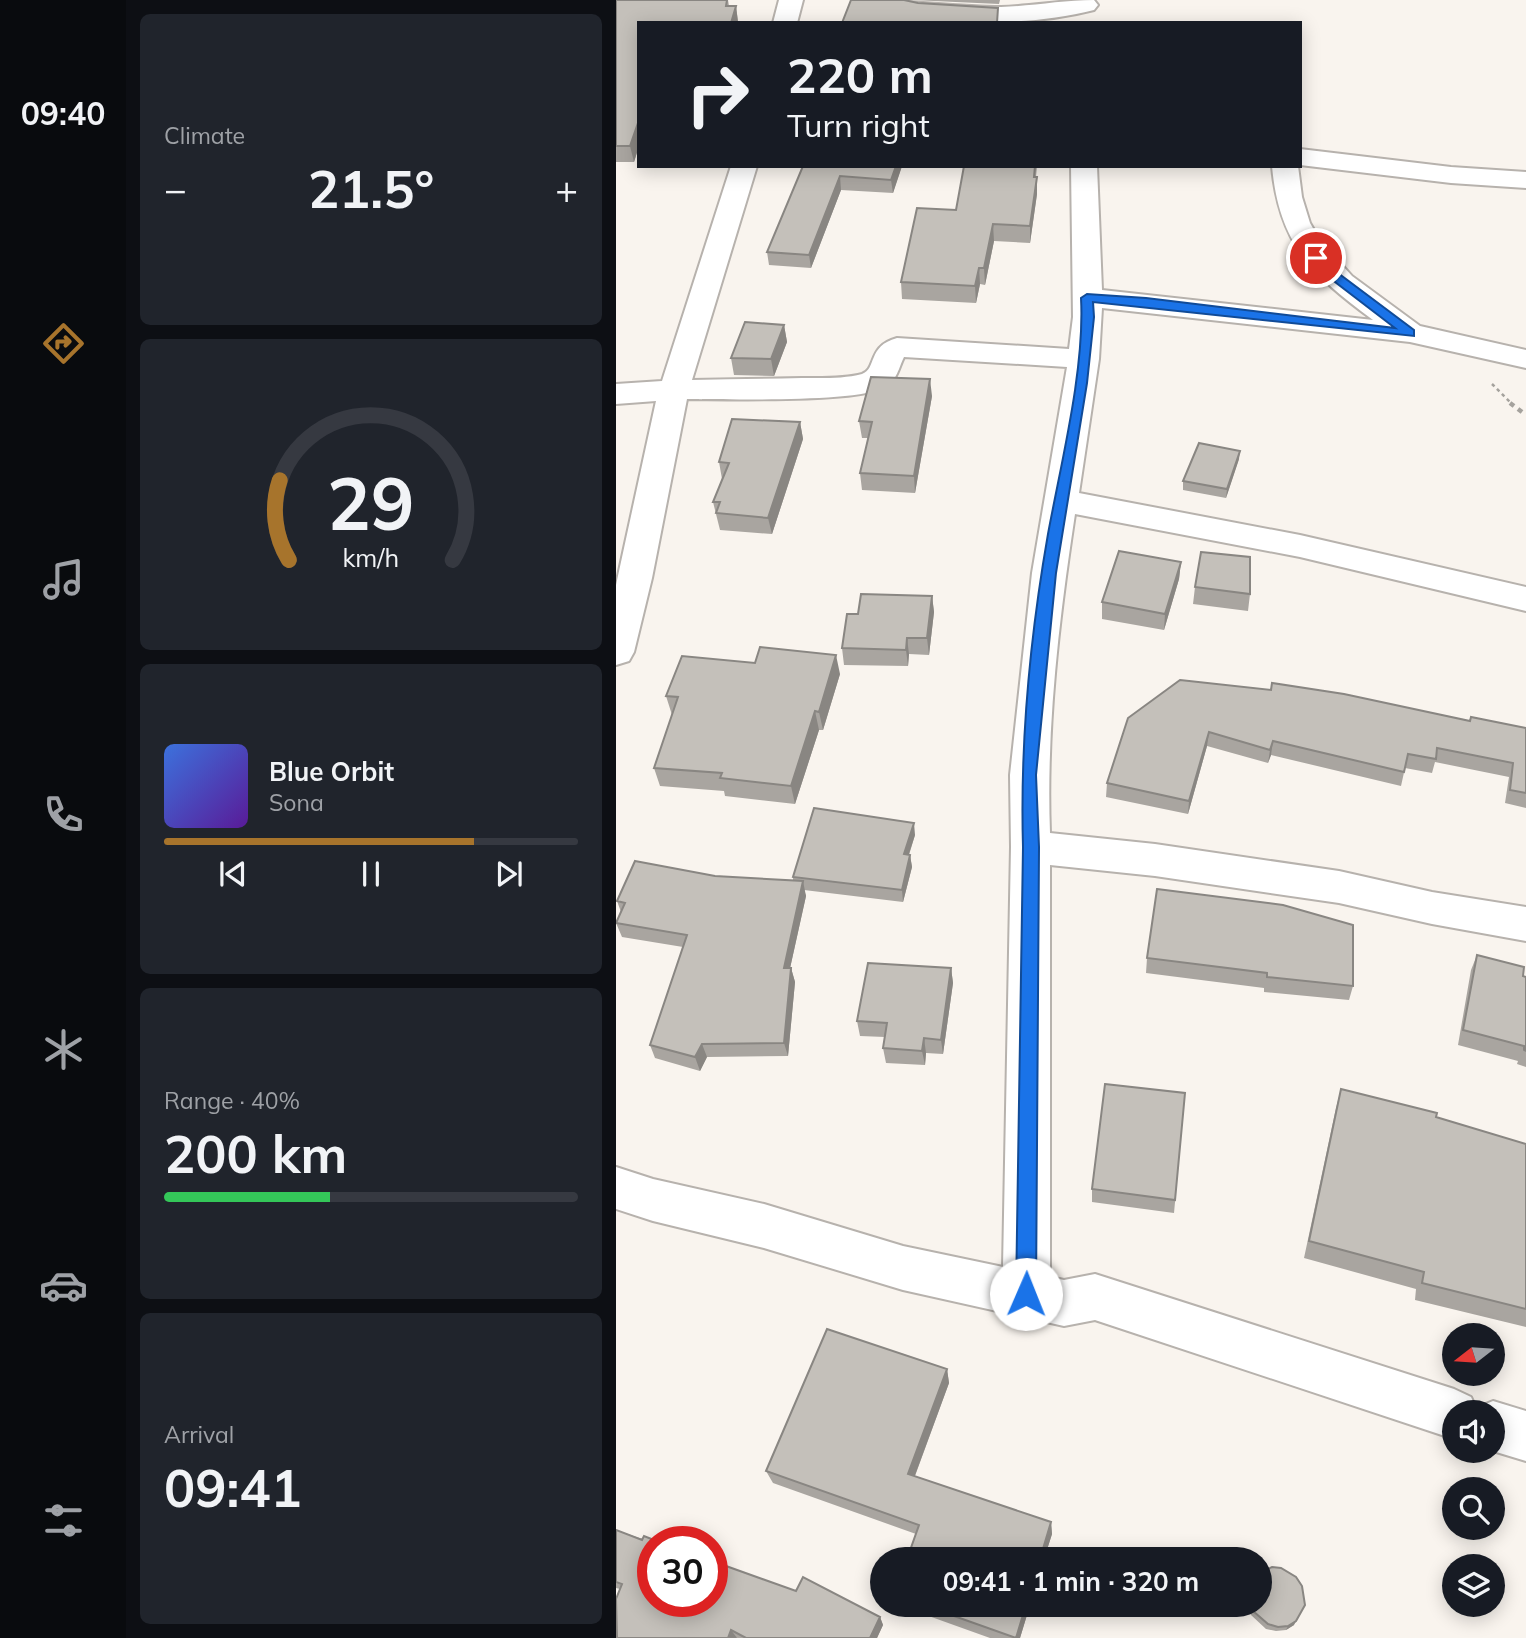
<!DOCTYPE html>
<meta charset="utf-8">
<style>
:root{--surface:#171b24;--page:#20242c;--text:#f1f3f6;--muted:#9ea1a6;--line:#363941;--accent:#a7742c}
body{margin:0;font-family:Mulish,sans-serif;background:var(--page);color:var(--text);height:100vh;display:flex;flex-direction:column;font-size:26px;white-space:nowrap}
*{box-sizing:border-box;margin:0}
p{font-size:23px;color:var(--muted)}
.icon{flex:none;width:38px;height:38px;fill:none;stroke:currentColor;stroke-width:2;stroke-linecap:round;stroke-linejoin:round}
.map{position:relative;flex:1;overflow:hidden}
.side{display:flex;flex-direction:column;gap:14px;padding:14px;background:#0d0f14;width:490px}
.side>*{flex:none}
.hud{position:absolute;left:21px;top:21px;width:665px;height:147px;border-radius:0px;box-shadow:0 4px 18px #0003;background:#171b24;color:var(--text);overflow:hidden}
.needle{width:46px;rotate:253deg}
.buttons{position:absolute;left:826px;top:1323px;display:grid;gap:14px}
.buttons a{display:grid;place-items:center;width:63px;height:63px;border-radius:50%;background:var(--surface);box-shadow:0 4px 18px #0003;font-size:35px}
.speed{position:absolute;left:21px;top:1526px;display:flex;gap:14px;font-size:35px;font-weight:700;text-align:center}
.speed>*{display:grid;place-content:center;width:91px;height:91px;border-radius:50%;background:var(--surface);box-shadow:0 4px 18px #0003;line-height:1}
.speed .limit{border:10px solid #d22;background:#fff;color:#111}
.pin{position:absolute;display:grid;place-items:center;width:60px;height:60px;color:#fff;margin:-30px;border:4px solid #fff;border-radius:50%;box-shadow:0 2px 7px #0007}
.me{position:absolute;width:77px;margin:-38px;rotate:1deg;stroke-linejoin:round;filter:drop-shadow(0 0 5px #0008)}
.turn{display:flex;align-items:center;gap:24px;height:147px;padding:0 35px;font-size:32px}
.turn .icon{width:91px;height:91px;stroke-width:2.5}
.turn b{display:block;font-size:49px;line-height:60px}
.big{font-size:52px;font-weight:700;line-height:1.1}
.side .card{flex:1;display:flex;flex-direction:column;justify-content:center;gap:10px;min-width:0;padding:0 24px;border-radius:10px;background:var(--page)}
.side .dial{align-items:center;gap:0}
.dial svg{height:182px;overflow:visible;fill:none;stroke:var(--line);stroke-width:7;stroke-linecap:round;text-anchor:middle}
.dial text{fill:var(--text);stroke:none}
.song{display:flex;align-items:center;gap:21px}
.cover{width:84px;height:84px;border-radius:10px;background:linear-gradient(135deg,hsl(220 70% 55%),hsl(270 70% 35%))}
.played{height:7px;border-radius:4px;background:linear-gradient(90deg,var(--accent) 75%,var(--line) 75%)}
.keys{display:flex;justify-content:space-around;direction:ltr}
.heat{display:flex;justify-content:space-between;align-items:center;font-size:38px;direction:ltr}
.charge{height:10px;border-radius:5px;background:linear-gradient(90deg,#34c759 40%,var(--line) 0)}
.trip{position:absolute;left:254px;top:1547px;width:402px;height:70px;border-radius:35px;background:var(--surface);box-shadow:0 4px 18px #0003;font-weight:700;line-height:70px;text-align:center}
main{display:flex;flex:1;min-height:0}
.dock{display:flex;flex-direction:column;width:126px;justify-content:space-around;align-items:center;background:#090b0e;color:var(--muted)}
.dock .icon{width:49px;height:49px}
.dock .active{color:var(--accent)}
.dock b{font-size:32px;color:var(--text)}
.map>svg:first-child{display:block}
</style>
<main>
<nav class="dock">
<b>09:40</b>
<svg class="icon active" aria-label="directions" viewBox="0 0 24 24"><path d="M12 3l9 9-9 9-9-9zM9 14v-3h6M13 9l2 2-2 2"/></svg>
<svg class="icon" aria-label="music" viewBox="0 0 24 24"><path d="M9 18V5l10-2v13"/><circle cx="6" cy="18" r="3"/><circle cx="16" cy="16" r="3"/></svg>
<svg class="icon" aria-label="phone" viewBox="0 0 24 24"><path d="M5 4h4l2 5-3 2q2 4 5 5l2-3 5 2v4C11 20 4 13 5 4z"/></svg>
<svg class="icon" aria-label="climate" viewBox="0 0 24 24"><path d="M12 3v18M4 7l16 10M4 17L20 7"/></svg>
<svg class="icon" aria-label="car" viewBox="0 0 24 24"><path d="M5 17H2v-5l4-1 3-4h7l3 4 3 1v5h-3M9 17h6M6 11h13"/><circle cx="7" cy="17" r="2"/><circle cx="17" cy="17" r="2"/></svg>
<svg class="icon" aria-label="filters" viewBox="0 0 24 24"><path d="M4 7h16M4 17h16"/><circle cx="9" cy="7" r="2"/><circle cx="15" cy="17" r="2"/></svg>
</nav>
<section class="side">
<div class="card"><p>Climate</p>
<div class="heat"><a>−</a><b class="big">21.5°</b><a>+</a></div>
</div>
<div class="card dial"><svg viewBox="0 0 100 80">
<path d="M14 69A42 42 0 1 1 86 69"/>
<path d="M14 69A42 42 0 0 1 10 34" stroke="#a7742c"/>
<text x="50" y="56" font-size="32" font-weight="700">29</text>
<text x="50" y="72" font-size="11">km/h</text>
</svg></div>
<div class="card">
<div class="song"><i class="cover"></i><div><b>Blue Orbit</b><p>Sona</p></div></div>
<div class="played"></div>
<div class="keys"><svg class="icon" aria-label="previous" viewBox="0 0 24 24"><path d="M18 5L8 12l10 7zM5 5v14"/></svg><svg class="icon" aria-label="pause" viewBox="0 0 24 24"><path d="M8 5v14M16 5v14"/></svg><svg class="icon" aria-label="next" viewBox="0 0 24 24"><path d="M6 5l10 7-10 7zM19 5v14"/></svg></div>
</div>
<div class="card"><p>Range · 40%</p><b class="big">200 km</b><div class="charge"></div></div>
<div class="card"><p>Arrival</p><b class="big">09:41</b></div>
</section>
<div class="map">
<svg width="910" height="1638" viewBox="0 0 910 1638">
<rect width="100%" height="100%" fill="#f9f4ee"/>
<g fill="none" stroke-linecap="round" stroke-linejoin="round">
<!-- minor casing -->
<g stroke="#b7b2ad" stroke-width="4">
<path id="minor" d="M163 0H187L181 23H157Z
M243 0C291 0 338 7 385 7 417 6 447 0 478 0L482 5 478 10C404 29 321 23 247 5Z
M684 149 835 167 910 172V188L835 183 684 165Z
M115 166H141L76 380C113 379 149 379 186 378 205 378 227 379 246 374 261 369 251 346 281 338L453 349 457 317 455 166H481L486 290 757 320C696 275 663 244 656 166H682L686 197 694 223 705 242 736 276 804 326 910 350V368L794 342 486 308 483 359 463 493 684 535 910 587V611L684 557 459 514C443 619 430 728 434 833L539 844 723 871 816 892 910 907V941L816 924 723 903 539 876 434 865V1277L448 1280 479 1274 838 1389 855 1397 860 1408 877 1401 910 1411V1461L877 1451V1412H838V1439L479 1320 448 1326 287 1290 148 1248 37 1221 0 1209V1167L37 1179 148 1204 287 1246 387 1267 395 847 394 775 416 573 451 367 288 357C282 369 282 379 269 387 244 403 108 399 71 399L36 578 18 652 13 661 0 665V585L40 401 0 404V384L46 381Z"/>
</g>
<!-- path-far1 -->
<path stroke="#a5a29d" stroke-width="2.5" stroke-dasharray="3.5 3.5" stroke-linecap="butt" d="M876 384 897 405"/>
<!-- path -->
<path stroke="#a5a29d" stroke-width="4.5" stroke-dasharray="5 5" stroke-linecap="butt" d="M894 403 910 415"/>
<!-- minor -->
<use href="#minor" fill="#fff" fill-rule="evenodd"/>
</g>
<!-- wall -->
<path fill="#a9a5a0" d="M0 0H112L113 6H120L122 21 23 23V146L18 162H0Z
M296 0H384L383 4Z
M187 166H286L277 193 225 190 195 268 153 265 151 252Z
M348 166H421L420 177H421V194L414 243 378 241 369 285 364 284 360 303 286 299 285 282 340 210Z
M168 325 171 342 158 376 118 375 115 358Z
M316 396 299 493 246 490 244 473 252 438H246L243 421Z
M184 422 187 439 156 534 104 530 97 502 106 479 103 462Z
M623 459 610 498 567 490V481Z
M565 562 563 579 548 630 486 619V602Z
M579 587 634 594 632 611 577 604Z
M316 596 318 612 313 655 293 654 292 666 228 665 226 648 242 614Z
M224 674 207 730H203L179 804 109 796 108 791 44 786 38 768 56 715 50 696Z
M655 690 853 721 910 728V808L889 803 893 777 819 762 816 773 789 768 785 786 655 755 652 763 591 746 572 814 490 797 491 783Z
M299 835 293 855H294L296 867 287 902 188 890 190 896 174 968H175L179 982 172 1056 91 1057 84 1071 39 1058 34 1045 67 947 6 937 0 923 5 912 1 901 99 876 177 881V877Z
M541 889 737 986 733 1000 648 992V988L530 973 531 958Z
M861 955 910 977V1067L901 1064 902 1061 842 1045 855 970Z
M335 968 337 983 327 1054 310 1053 309 1065 270 1063 267 1048 269 1037 244 1036 241 1021Z
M725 1089 910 1144V1327L799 1300 800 1289 688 1258 720 1108Z
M569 1093 558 1213 476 1202V1189Z
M331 1369 333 1383 299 1476 435 1522 436 1534 428 1559H291L300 1534 157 1483 150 1471Z
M0 1530 180 1591 264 1617 267 1625 261 1638H0L4 1589 0 1588Z
M282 1605H414L404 1638H374Z
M633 1605H644L678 1625 670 1630 660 1631 650 1629 635 1615Z"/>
<!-- shaded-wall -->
<path fill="#898682" d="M120 6 122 23H115Z
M23 120V146L18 162 14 146Z
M280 166H286L277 193 275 180Z
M224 176 225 190 195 268 193 255Z
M421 177V194L414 243V226Z
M377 224 378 241 369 285 368 268Z
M363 268 364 284 360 303 359 286Z
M168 325 171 342 158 376 155 359Z
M314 379 316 396 299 493 298 476Z
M184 422 187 439 156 534 152 518Z
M624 451 623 459 610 498 611 489Z
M565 562 563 579 548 630 549 614Z
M316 596 318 612 313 655 311 638Z
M291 638 293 654 292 666 290 650Z
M220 655 224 674 207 730 203 712Z
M199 711 203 730 179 804 175 786Z
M593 732 591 746 572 814 573 801Z
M657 741 655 755 652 763 654 750Z
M298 823 299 835 289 866 288 854Z
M294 855 296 867 287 902 286 890Z
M187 881 190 896 171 982 168 968Z
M175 968 179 982 172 1056 168 1043Z
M335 968 337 983 327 1054 325 1040Z
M308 1038 310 1053 309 1065 306 1051Z
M86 1044 91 1057 84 1071 79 1057Z
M331 1369 333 1383 295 1486 292 1474Z
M435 1522 436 1534 428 1559H424Z
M410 1605H414L404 1638H400Z
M689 1605 678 1625 670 1630 672 1626Z
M264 1617 267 1625 261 1638H254Z
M115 1630 121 1638H112Z"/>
<!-- building -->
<path fill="#c4c0ba" stroke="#898682" stroke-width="2" d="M0 0H111L110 6H120L115 23H23V120L14 146H0Z
M235 0H288L302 3 382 8 381 23H226Z
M187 166H280L275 180 224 176 193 255 151 252Z
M348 166H419L418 177H421L414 226 377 224 368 268H363L359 286 285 282 301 208 340 210Z
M129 322 168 325 155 359 115 358Z
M255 377 314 379 298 476 244 473 256 422 243 421Z
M116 419 184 422 152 518 100 513 104 502H97L113 463 103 462Z
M583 443 624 451 611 489 567 481Z
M503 551 565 562 549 614 486 602Z
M585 552 634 557V594L579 587Z
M245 594 316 596 311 638H291L290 650 226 648 231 614H242Z
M144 647 220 655 203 712 199 711 175 786 104 778 106 773 38 768 62 697 50 696 66 656 139 663Z
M564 680 655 690 656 683 728 694 854 721 855 717 910 728V793L894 790 897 763 821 748 820 759 792 754 788 772 657 741 654 750 593 732 573 801 491 783 512 718Z
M198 808 298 823 288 854 294 855 286 890 177 877Z
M19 861 99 876 187 881 168 968H175L168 1043 86 1044 79 1057 34 1045 71 935 0 923 9 903 1 901Z
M541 889 667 905 737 925V986L651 977V973L531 958Z
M861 955 908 967 907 976 910 977V1051L908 1050V1046L847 1030Z
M252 963 335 968 325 1040 308 1038 306 1051 267 1048 271 1023 241 1021Z
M489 1084 569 1093 559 1200 476 1189Z
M725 1089 821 1113 820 1117 910 1144V1309L806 1283 808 1272 693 1241Z
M211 1329 331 1369 292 1474 435 1522 424 1559H291L303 1525 150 1471Z
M0 1530 26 1540 28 1536 43 1542H37V1601H96V1561L180 1591 187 1577 264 1617 254 1638H130L115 1630 112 1638H1L0 1599 6 1584 0 1582Z
M656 1567 665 1568 680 1577 686 1586 689 1605 680 1621 672 1626 662 1627 652 1624 637 1611 636 1605H644V1573Z
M307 1605H410L400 1638Z"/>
<!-- route -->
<path fill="#1a73e8" stroke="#114b97" stroke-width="2" d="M696 255H704L714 267 798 330V336L477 302 478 317 471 383 440 573 420 775 423 847 420 1294 417 1301 410 1304 403 1301 400 1294 407 847C404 743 414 637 432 534 445 463 469 369 465 298L471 294 530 298 779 328 706 272 695 258Z"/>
</svg>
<div class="buttons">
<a><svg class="needle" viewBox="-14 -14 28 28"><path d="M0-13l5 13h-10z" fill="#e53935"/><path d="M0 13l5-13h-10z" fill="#9ea1a6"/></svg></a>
<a><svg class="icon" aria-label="sound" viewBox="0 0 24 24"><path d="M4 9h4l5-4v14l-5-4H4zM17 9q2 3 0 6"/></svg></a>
<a><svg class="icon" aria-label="search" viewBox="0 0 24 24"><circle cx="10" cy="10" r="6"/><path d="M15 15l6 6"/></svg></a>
<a><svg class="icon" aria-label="layers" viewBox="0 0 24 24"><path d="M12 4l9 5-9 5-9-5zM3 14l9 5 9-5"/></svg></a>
</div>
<div class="speed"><div class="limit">30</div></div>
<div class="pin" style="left:700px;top:258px;background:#d93025"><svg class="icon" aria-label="arrive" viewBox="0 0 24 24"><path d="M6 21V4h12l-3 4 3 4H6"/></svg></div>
<svg class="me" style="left:410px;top:1294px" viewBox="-20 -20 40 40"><circle r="19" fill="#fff"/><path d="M0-13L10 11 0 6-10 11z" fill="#1a73e8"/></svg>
<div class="trip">09:41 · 1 min · 320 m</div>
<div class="hud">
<div class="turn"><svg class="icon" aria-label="right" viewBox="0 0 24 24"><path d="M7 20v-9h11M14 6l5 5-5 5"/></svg><div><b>220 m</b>Turn right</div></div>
</div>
</div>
</main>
